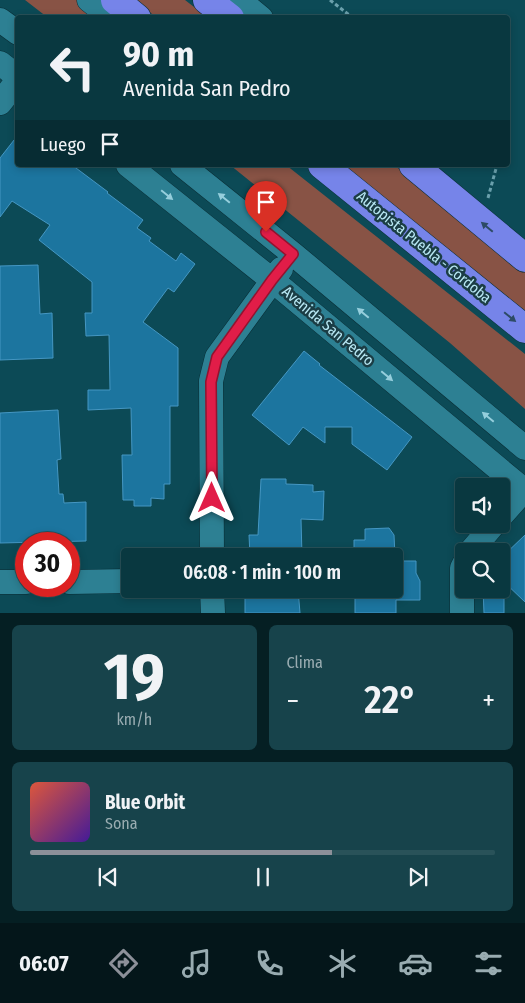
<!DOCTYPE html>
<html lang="es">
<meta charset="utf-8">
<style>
:root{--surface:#093840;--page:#17434b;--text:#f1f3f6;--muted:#99acb1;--line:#295259;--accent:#8c9099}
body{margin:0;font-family:"Fira Sans Condensed",sans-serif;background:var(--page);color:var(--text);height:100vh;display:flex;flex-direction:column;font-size:19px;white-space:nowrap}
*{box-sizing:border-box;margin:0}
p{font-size:16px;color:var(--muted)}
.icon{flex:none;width:28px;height:28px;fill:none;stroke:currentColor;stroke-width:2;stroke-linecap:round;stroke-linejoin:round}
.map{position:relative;height:613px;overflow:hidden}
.side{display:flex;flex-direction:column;gap:12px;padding:12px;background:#051f23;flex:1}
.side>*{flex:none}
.top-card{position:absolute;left:15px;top:15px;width:495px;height:152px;border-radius:5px;box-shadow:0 2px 8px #0003,0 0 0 1px var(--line);background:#093840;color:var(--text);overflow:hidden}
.controls{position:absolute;left:455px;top:478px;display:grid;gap:10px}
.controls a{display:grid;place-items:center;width:55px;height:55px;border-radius:5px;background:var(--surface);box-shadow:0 2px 8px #0003,0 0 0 1px var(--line);font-size:25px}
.speed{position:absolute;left:15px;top:532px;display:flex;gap:10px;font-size:25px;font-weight:700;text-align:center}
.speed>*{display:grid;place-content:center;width:65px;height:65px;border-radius:50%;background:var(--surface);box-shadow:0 2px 8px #0003,0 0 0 1px var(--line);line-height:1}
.speed .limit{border:8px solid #d22;background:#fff;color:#111}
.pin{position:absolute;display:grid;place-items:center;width:42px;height:42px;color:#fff;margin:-51px -21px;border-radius:50% 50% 50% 0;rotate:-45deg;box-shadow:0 0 5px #0007}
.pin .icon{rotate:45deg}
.me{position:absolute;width:55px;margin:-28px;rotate:0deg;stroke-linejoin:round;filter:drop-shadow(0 0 4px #0008)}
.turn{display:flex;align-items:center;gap:18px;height:105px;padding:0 25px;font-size:22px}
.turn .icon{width:65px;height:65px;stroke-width:2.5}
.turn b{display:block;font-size:35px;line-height:42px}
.then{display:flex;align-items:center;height:48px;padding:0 25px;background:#0003;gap:10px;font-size:19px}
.big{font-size:38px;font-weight:600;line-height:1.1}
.side .widget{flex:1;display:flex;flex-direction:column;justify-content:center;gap:8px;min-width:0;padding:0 18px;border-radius:8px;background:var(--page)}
.side .dial{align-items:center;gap:0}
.dial b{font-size:65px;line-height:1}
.song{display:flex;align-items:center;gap:15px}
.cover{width:60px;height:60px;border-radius:8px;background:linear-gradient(135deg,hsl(10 70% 55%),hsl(260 70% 35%))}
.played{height:5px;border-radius:2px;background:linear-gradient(90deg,var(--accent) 65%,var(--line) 65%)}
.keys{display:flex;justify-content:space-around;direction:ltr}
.heat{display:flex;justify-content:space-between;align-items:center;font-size:28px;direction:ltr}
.side .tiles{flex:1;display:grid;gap:12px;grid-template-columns:1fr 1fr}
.widget:last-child{grid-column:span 2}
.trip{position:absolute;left:121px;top:548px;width:282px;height:50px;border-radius:5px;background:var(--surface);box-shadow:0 2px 8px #0003,0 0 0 1px var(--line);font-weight:600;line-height:50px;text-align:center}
.dock{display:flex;height:80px;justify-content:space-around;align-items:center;background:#04161a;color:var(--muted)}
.dock .icon{width:35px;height:35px}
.dock .on{color:var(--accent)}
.dock b{font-size:22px;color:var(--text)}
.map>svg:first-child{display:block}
</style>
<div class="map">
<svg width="525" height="613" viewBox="0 0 525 613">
<rect width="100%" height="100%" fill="#0c4a56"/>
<!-- green -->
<path fill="#885345" d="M25 0H77L99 17H47Z
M134 0H185L207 17H156Z
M230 165H286L525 354V409L450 343Z
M343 165H394L525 268V311Z"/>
<!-- building -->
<path fill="#1c759f" stroke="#4597c3" d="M18 135V165H72L108 192 107 193 143 220 137 228 151 238 149 241 176 261 181 253 195 264 174 292 168 288 143 322 178 348V406H170V484H164V499L151 498V506H134V500H123L122 455H132L131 408 88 410V390H110L109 335 86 336 85 313H92V282L39 240 50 225 12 201 0 217V158Z
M38 265 40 314 52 313 53 358 0 360V266Z
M304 351 320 364 319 365 412 437 387 470 352 444V427H325V443L303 427 289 445 252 415Z
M58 410 61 459 57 460 59 494H63L64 503 86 502V541L0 543V413Z
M261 479H286V484L313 485V492L324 491 323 520 301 519 302 556H250L249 535H258Z
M389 528 394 535 395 556H354V540H365V529Z
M525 535V602L501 579V558Z
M395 561H416V573L420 581V600H396V613H355V589H395Z
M245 589H298L300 613H245Z
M483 589H504V613H484Z"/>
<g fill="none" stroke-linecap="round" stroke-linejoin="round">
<!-- minor casing -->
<g stroke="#0a2d35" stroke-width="25">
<path id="minor" d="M89 0 112 18
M239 0 261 18
M0 20 18 33
M0 63 18 77
M0 103 18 80
M128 165 272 280 525 491
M182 165 293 254 525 448
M501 516 525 489
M471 551 494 524
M212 556 211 381 217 357 281 269
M0 582H26
M69 582 130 581
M212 589 213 613
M462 613V568L464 564"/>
</g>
<!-- highway casing -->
<g stroke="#0a2d35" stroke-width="29">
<path id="highway" d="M115 0 137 18
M207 0 230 18
M322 165 525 329
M413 165 525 258"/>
</g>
<!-- path -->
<path stroke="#6aa0ac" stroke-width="3" stroke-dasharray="4 2.5" stroke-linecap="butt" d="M330 0 353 18
M488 198 497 165"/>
<!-- minor -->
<use href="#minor" stroke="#2d8093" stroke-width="24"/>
<!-- highway -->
<use href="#highway" stroke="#7684e9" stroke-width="28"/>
</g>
<!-- one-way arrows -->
<defs><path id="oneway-solid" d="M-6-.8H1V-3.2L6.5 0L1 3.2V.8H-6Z" transform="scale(1.25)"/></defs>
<g fill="#95cedc">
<use href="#oneway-solid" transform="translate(167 195) rotate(39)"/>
<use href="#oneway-solid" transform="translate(224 198) rotate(-141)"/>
<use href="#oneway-solid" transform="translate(363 313) rotate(-140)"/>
<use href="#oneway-solid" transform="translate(387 376) rotate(40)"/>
<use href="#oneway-solid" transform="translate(488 417) rotate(-140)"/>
</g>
<g fill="#2d4b66">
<use href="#oneway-solid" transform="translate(487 227) rotate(-140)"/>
<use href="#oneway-solid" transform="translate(510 317) rotate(39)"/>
</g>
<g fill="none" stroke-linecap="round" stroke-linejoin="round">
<!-- route casing -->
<g stroke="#92132f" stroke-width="12">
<path id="route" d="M212 498 211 382 217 357 272 280 293 254 266 232"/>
</g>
<!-- route -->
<use href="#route" stroke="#e11d48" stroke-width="9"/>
</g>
<g text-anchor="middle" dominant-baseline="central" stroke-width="5" stroke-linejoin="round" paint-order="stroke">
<!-- street labels -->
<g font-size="15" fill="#b8e8f4" stroke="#1b3d45">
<text transform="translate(424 247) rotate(39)">Autopista Puebla - Córdoba</text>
<text transform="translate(328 326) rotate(40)">Avenida San Pedro</text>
</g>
</g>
</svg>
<div class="controls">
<a><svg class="icon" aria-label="sound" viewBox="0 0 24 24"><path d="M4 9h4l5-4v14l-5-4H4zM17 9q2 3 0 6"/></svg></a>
<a><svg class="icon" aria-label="search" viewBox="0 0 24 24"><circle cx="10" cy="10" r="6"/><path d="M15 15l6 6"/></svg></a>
</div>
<div class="speed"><div class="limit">30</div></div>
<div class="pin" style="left:266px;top:232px;background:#d93025"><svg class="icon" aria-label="arrive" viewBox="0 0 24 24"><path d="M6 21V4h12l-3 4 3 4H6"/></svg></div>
<svg class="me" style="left:212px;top:498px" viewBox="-20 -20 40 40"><path d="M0-17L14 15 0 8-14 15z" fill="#e11d48" stroke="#fff" stroke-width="4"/></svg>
<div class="trip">06:08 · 1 min · 100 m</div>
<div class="top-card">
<div class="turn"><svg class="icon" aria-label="left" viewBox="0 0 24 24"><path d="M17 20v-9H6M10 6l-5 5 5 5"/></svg><div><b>90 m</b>Avenida San Pedro</div></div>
<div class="then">Luego<svg class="icon" aria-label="arrive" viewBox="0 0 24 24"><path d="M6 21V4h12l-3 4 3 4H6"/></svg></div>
</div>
</div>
<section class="side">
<div class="tiles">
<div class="widget dial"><b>19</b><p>km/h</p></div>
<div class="widget"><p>Clima</p>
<div class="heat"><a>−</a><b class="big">22°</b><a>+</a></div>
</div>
<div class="widget">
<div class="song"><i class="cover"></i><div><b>Blue Orbit</b><p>Sona</p></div></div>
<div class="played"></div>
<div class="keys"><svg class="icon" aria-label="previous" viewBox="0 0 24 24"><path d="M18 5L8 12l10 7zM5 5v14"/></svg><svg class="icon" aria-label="pause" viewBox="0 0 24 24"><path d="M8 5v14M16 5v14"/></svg><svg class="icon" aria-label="next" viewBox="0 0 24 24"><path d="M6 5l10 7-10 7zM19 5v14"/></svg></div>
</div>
</div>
</section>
<nav class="dock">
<b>06:07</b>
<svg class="icon on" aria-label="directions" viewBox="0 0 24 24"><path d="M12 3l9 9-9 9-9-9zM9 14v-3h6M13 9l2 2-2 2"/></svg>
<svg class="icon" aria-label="music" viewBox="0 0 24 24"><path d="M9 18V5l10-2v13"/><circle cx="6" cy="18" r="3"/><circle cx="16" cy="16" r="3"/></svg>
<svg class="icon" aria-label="phone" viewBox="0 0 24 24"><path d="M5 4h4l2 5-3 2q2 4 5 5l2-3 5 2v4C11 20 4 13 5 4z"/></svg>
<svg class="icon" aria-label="climate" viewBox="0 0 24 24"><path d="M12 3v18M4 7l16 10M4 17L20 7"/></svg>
<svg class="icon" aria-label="car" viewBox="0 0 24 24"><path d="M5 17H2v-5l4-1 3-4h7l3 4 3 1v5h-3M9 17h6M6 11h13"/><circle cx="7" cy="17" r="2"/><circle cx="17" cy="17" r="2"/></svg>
<svg class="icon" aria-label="filters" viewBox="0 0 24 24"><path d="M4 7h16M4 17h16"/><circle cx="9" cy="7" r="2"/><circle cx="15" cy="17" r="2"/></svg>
</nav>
